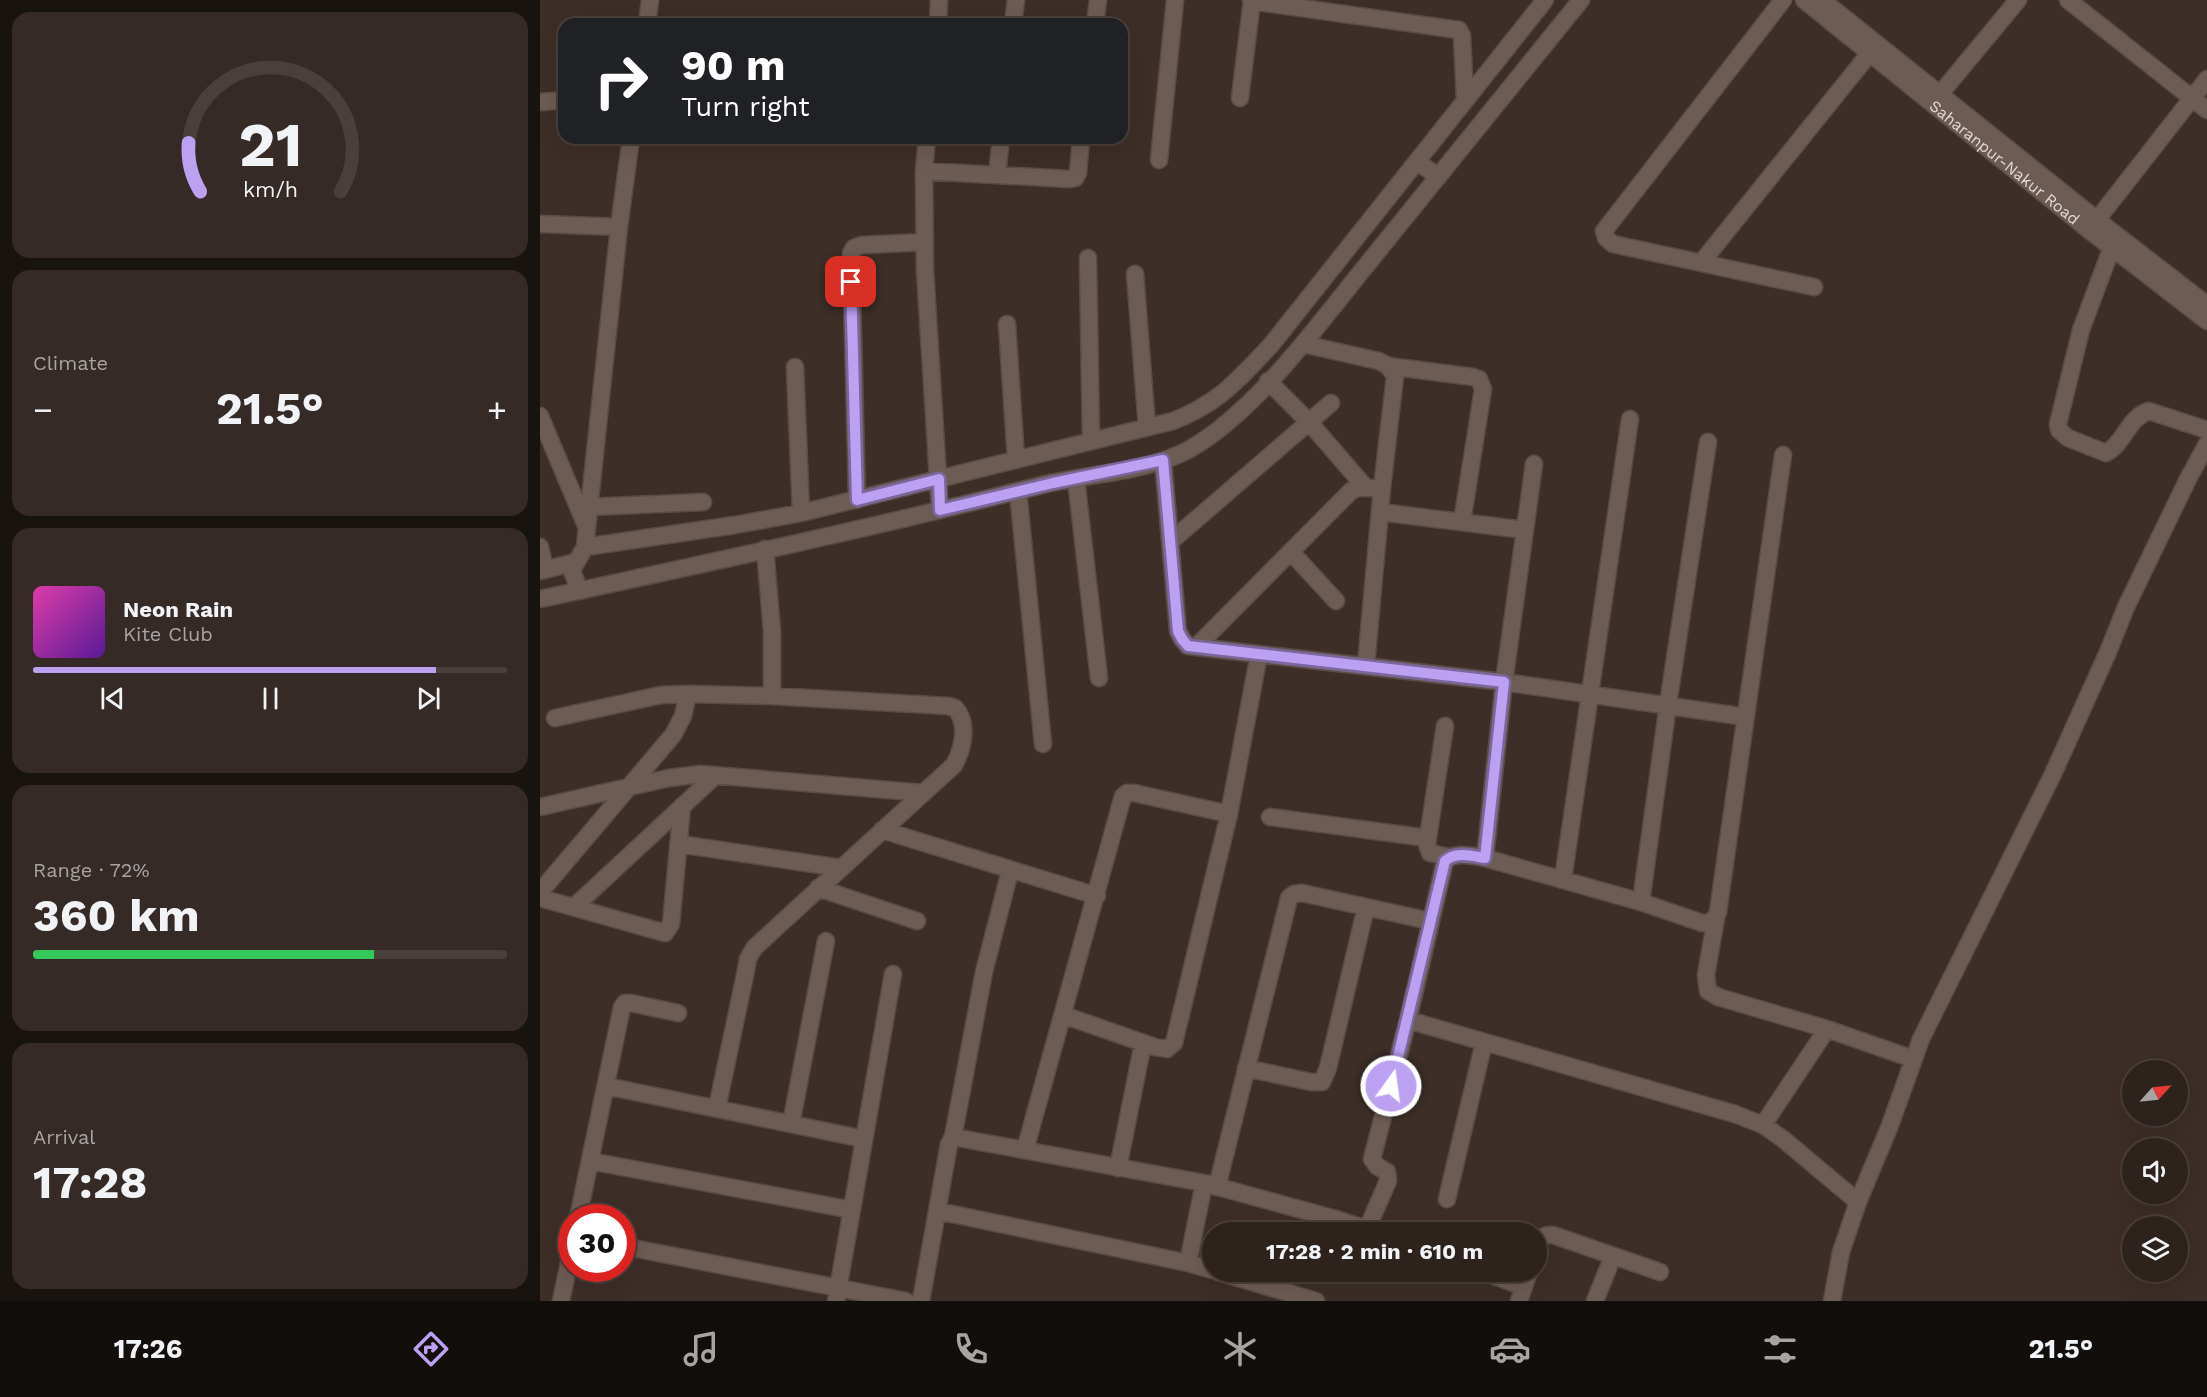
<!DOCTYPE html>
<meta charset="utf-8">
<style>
:root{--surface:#2e221d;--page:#362a26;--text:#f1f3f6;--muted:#a7a4a4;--line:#493f3b;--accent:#bca0f2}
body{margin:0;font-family:"Work Sans",sans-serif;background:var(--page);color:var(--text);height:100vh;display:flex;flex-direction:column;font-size:22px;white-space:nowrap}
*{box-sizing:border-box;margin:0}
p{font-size:20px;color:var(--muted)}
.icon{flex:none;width:33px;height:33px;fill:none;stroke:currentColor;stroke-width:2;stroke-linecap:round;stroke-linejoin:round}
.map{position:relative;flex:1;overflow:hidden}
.side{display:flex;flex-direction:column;gap:12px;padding:12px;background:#191310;width:540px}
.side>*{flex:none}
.top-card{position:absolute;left:18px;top:18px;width:570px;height:126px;border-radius:18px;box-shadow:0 6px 24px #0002,0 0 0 2px var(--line);background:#202124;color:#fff;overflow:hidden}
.needle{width:39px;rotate:63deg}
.controls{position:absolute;left:1582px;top:1060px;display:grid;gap:12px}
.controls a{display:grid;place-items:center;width:66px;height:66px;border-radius:50%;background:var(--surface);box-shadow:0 6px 24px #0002,0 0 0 2px var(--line);font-size:30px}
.speed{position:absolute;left:18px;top:1204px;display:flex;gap:12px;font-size:30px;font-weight:700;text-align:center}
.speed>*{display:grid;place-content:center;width:78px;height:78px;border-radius:50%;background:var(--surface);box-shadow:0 6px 24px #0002,0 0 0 2px var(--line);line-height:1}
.speed .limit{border:9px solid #d22;background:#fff;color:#111}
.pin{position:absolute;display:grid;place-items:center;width:51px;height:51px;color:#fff;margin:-26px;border-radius:12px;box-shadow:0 3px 9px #0006}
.me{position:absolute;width:66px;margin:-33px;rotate:14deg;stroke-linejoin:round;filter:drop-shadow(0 0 4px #0008)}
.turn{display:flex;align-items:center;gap:21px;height:126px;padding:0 24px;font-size:27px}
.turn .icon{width:78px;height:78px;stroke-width:2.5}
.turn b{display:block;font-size:42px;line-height:51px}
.big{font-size:45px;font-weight:700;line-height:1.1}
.side .tile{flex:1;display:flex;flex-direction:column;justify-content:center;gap:9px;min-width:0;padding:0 21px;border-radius:18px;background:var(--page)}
.side .dial{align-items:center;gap:0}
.dial svg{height:156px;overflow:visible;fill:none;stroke:var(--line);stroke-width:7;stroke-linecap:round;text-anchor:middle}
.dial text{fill:var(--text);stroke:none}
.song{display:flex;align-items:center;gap:18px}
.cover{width:72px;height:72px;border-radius:9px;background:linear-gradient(135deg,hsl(320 70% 55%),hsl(270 70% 35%))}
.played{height:6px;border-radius:3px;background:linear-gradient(90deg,var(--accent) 85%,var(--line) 85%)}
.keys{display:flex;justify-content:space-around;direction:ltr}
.heat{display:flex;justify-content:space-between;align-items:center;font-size:33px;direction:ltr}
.charge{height:9px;border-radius:4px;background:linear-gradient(90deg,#34c759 72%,var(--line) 0)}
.trip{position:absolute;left:662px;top:1222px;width:345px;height:60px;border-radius:30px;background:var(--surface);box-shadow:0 6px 24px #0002,0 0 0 2px var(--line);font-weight:700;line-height:60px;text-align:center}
.tabs{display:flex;height:96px;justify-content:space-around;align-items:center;background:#120e0c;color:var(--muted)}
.tabs .icon{width:42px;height:42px}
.tabs .active{color:var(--accent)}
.tabs b{font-size:27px;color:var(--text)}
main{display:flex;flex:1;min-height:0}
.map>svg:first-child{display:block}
</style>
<main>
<section class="side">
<div class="tile dial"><svg viewBox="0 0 100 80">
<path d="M14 69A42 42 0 1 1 86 69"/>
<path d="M14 69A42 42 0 0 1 8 44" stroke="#bca0f2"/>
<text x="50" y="56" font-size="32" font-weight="700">21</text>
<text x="50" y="72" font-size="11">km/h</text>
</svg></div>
<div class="tile"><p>Climate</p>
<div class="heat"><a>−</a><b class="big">21.5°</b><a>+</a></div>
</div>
<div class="tile">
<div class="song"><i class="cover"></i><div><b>Neon Rain</b><p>Kite Club</p></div></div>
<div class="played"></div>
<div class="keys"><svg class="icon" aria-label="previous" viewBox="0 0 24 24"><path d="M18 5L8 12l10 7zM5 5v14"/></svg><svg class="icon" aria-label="pause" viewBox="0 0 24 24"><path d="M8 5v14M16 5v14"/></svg><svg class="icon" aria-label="next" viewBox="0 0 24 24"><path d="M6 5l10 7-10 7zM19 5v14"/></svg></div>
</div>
<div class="tile"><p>Range · 72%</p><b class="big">360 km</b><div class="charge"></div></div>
<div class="tile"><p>Arrival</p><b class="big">17:28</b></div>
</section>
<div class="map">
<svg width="1667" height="1301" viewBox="0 0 1667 1301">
<rect width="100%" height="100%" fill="#3d2e27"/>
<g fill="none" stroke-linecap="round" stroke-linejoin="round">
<!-- minor casing -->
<g stroke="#594c46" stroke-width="19">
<path id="minor" d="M1243 0 1064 231 1066 238 1073 244 1274 287
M1528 0 1667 110
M711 1 919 30 922 36 925 100
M107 24 110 0
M398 24 399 0
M473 24 476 0
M555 24 558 0
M1400 94 1478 0
M700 98 712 0
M0 102 24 100
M387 138 384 171 385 271 400 510
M619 160 635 0
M877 161 898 177
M384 171 529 179 535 178 538 173 541 138
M457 175 461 138
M0 224 79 227
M1549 230 1667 79
M1572 247 1541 330 1518 424 1519 430 1528 438 1566 453C1585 443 1588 417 1609 411L1667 430
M548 258 551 441
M1161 263 1329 54
M595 274 607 427
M467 324 476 460
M763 344 839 361 848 366 855 376 842 488 826 665
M848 366 933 377 939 379 943 389 922 522
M255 367 261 513
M728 381 769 422 826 488
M0 416 47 528 45 547 33 568V574L40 591
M623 461 638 631 642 639 648 646 964 682 945 858C932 856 916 851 905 861L868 1020 1195 1114 1223 1125 1243 1139 1318 1202
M994 464 964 682 1206 717
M536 479 559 678
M478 491 503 744
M317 500 311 253 314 248 322 245 385 242
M49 507 163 502
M840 512 985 530
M47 528 79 227 91 138
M630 542 791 403
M0 547 5 570
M45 547 195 525 261 513 633 421C679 403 698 380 731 345L1005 0
M225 549 232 631V696
M751 552 796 601
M0 571 36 562
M656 647 811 491 818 488H842
M15 718 121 695 148 694 232 696 408 706 415 708C429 723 423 749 414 765L214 948 208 959 205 975 177 1108
M905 726 887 844 890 853 910 857
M0 807 129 778 161 774 384 793
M730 817 887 838
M342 830 557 896
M139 844 301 868
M945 858 1101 902 1162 923C1171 923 1175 920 1178 912L1243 455
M1023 879 1090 419
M278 888 377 921
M0 892 133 735 143 716 148 694
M0 898 125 933 131 924 142 806
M1101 902 1128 704 1168 442
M34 907 176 775
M1176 918 1166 975 1168 991 1178 997 1287 1029
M523 1015 615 1047 627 1049 634 1043 689 814 719 654
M706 1068 771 1082H782L788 1068 826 907
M66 1086 324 1139
M251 1124 286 941
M1223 1125 1287 1029 1373 1059
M413 1137 444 972 470 871
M485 1150 583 796 587 793H594L689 814
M50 1161 312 1210
M578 1168 603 1043
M677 1187 749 898 754 894 762 893 890 921
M907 1199 944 1042
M398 1211 648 1263 672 1270
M38 1218 82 1007 85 1003H91L138 1013
M827 1229 848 1181 847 1172 837 1166 832 1159 868 1020
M82 1246 366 1301
M996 1251C1000 1240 1001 1234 1013 1235L1120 1272
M648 1263 664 1183
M678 1272 776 1301
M944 1272 984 1287
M21 1301 32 1249
M296 1301 353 974
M381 1301 409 1144 413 1137 664 1183 799 1220 839 1233
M979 1301 989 1272
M1055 1301 1073 1256
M1292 1301 1301 1252 1318 1202 1349 1128 1381 1039 1513 774 1568 652 1586 607 1648 479 1667 444"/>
</g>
<!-- tertiary casing -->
<g stroke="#594c46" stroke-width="19">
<path id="tertiary" d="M0 599C168 563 336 527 502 485 548 474 609 472 650 449 716 411 777 326 825 267 897 178 969 89 1041 0"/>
</g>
<!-- secondary casing -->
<g stroke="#594c46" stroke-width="19">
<g id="secondary">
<path id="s1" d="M1264 0 1549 230 1667 321"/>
<path d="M1282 0 1557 220 1667 305"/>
</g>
</g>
<!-- minor -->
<use href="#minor" stroke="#6d5c54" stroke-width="16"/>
<!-- tertiary -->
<use href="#tertiary" stroke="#6d5c54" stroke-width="16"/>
<!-- secondary -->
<use href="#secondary" stroke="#6d5c54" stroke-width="16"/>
</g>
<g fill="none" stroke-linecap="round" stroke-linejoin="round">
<!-- route casing -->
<g stroke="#7a689d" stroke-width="15">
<path id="route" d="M311 282 317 500 399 479 400 510 513 483 623 460 638 631 642 639 648 646 964 682 945 858C932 856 916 851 905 861L851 1086"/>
</g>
<!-- route -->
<use href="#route" stroke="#bca0f2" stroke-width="10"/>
</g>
<g text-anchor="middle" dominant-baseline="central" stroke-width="4.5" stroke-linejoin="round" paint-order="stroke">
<!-- street labels -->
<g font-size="16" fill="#e2d8d4" stroke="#3d2e27">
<text stroke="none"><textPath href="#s1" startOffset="258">Saharanpur-Nakur Road</textPath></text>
</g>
</g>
</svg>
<div class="controls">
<a><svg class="needle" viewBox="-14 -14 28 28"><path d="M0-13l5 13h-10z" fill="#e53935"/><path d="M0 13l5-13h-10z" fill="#a7a4a4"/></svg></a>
<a><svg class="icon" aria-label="sound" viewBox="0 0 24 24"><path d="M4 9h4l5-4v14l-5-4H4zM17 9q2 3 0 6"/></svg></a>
<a><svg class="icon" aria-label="layers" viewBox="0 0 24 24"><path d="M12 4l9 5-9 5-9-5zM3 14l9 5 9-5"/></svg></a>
</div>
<div class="speed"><div class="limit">30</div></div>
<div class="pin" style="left:311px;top:282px;background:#d93025"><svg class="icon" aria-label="arrive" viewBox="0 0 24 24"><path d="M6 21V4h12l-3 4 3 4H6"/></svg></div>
<svg class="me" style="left:851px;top:1086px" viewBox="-20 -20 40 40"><circle r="17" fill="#bca0f2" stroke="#fff" stroke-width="3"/><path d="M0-11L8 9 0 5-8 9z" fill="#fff"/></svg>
<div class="trip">17:28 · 2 min · 610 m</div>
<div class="top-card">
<div class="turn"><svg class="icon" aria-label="right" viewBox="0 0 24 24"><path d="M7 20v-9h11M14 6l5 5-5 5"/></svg><div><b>90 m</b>Turn right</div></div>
</div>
</div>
</main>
<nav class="tabs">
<b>17:26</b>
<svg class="icon active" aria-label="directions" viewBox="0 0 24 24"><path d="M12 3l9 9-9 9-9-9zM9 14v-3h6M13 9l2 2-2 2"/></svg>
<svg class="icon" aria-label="music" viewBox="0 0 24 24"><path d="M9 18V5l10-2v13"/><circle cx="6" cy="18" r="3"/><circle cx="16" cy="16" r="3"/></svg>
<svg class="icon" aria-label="phone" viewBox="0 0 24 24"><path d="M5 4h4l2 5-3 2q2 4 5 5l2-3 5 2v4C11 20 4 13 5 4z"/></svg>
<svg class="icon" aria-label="climate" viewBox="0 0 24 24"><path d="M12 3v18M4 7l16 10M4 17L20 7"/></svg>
<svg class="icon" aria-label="car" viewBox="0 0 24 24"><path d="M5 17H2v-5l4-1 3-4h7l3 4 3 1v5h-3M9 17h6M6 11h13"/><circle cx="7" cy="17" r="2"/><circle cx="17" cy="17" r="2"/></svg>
<svg class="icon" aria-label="filters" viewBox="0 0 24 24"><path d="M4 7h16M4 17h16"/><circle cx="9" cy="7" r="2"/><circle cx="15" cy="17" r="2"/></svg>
<b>21.5°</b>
</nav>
